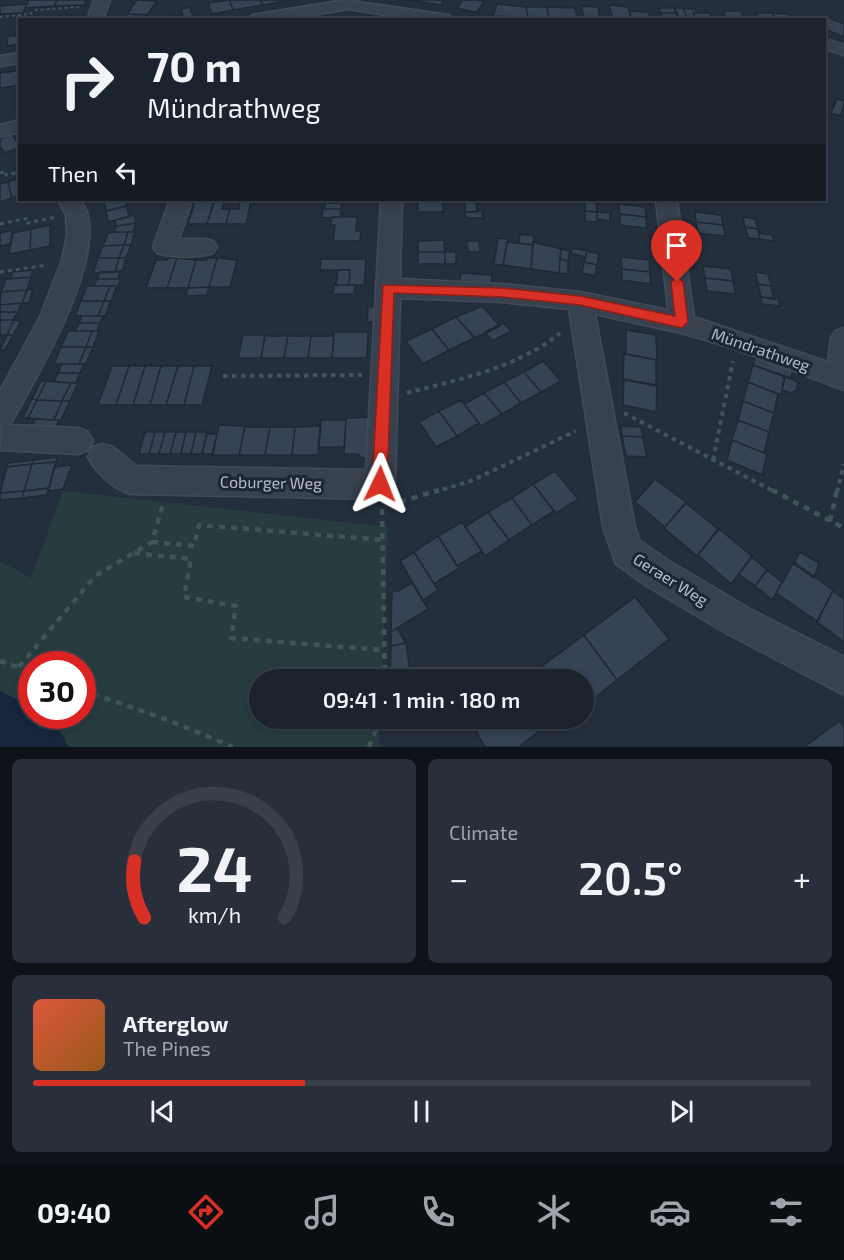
<!DOCTYPE html>
<meta charset="utf-8">
<style>
:root{--surface:#1b232e;--page:#282f3a;--text:#f1f3f6;--muted:#a0a4aa;--line:#39404a;--accent:#d93025}
body{margin:0;font-family:"Exo 2",sans-serif;background:var(--page);color:var(--text);height:100vh;display:flex;flex-direction:column;font-size:22px;white-space:nowrap}
*{box-sizing:border-box;margin:0}
p{font-size:20px;color:var(--muted)}
.icon{flex:none;width:33px;height:33px;fill:none;stroke:currentColor;stroke-width:2;stroke-linecap:round;stroke-linejoin:round}
.map{position:relative;height:747px;overflow:hidden}
.side{display:flex;flex-direction:column;gap:12px;padding:12px;background:#0f1319;flex:1}
.side>*{flex:none}
.banner{position:absolute;left:18px;top:18px;width:808px;height:183px;border-radius:0px;box-shadow:0 3px 9px #0003,0 0 0 2px var(--line);background:#1b232e;color:var(--text);overflow:hidden}
.speed{position:absolute;left:18px;top:651px;display:flex;gap:12px;font-size:30px;font-weight:700;text-align:center}
.speed>*{display:grid;place-content:center;width:78px;height:78px;border-radius:50%;background:var(--surface);box-shadow:0 3px 9px #0003,0 0 0 2px var(--line);line-height:1}
.speed .limit{border:9px solid #d22;background:#fff;color:#111}
.pin{position:absolute;display:grid;place-items:center;width:51px;height:51px;color:#fff;margin:-62px -26px;border-radius:50% 50% 50% 0;rotate:-45deg;box-shadow:0 0 6px #0007}
.pin .icon{rotate:45deg}
.me{position:absolute;width:66px;margin:-33px;rotate:2deg;stroke-linejoin:round;filter:drop-shadow(0 0 4px #0008)}
.turn{display:flex;align-items:center;gap:21px;height:126px;padding:0 30px;font-size:27px}
.turn .icon{width:78px;height:78px;stroke-width:2.5}
.turn b{display:block;font-size:42px;line-height:51px}
.then{display:flex;align-items:center;height:57px;padding:0 30px;background:#0003;gap:12px;font-size:22px}
.big{font-size:45px;font-weight:600;line-height:1.1}
.side .widget{flex:1;display:flex;flex-direction:column;justify-content:center;gap:9px;min-width:0;padding:0 21px;border-radius:9px;background:var(--page)}
.side .dial{align-items:center;gap:0}
.dial svg{height:156px;overflow:visible;fill:none;stroke:var(--line);stroke-width:7;stroke-linecap:round;text-anchor:middle}
.dial text{fill:var(--text);stroke:none}
.song{display:flex;align-items:center;gap:18px}
.cover{width:72px;height:72px;border-radius:9px;background:linear-gradient(135deg,hsl(10 70% 55%),hsl(30 70% 35%))}
.played{height:6px;border-radius:3px;background:linear-gradient(90deg,var(--accent) 35%,var(--line) 35%)}
.keys{display:flex;justify-content:space-around;direction:ltr}
.heat{display:flex;justify-content:space-between;align-items:center;font-size:33px;direction:ltr}
.side .tiles{flex:1;display:grid;gap:12px;grid-template-columns:1fr 1fr}
.widget:last-child{grid-column:span 2}
.trip{position:absolute;left:249px;top:669px;width:345px;height:60px;border-radius:30px;background:var(--surface);box-shadow:0 3px 9px #0003,0 0 0 2px var(--line);font-weight:600;line-height:60px;text-align:center}
.menu{display:flex;height:96px;justify-content:space-around;align-items:center;background:#0b0e12;color:var(--muted)}
.menu .icon{width:42px;height:42px}
.menu .active{color:var(--accent)}
.menu b{font-size:27px;color:var(--text)}
.map>svg:first-child{display:block}
</style>
<div class="map">
<svg width="844" height="747" viewBox="0 0 844 747">
<rect width="100%" height="100%" fill="#242f3e"/>
<!-- green -->
<path fill="#263c3f" fill-rule="evenodd" d="M63 491 388 527 382 679 260 680V718L381 719 379 747H0V561L31 578ZM32 664H82V716H32Z"/>
<g fill="none" stroke-linecap="round" stroke-linejoin="round">
<!-- river -->
<path fill="#17263c" fill-rule="evenodd" d="M0 691 32 707V716C54 716 60 728 68 747H0Z"/>
</g>
<!-- building -->
<path fill="#364354" stroke="#1f2835" stroke-width="1.5" d="M29 0H57L54 6 25 8Z
M57 0H86L84 5 54 6Z
M137 0H141L157 1 147 15 127 14Z
M229 0 233 10 212 14 208 3Z
M229 0H260L263 5 233 10Z
M260 0H292L263 5Z
M408 0H444L441 5Z
M462 0H479L484 2 477 12 469 11 457 8Z
M27 4 23 13 0 14V6Z
M497 4 526 7 528 18 493 16Z
M609 5 628 7 632 20H613Z
M581 6 598 7 600 19 584 18Z
M190 7 194 20H172V15L183 16 181 9Z
M526 7H547L549 19 528 18Z
M547 7 575 8 578 19H549Z
M659 8H675L677 13H661Z
M674 8H683L688 20 679 19Z
M683 8 695 9 697 13H693L696 20H688Z
M629 11 648 12 651 20H632Z
M723 11H741L745 20H727Z
M661 13H677L680 20H663Z
M693 13H710L713 20H696Z
M756 13H772L776 20H759Z
M772 13 789 14 792 20H776Z
M127 14 147 15 144 20H123Z
M827 17 844 24V37L825 29 823 20Z
M20 35V44L7 46 8 36Z
M16 71H20V85L0 88V73Z
M837 99 844 101 841 116 831 113Z
M12 134 20 147 5 153 0 146V139Z
M20 178V196L12 198 8 182Z
M8 182 12 198 0 202V184Z
M104 200H125L127 206 106 211Z
M206 200H215L207 224H188L195 201Z
M214 201H224L222 209H230L226 224H207Z
M240 201H251L246 224H226L230 209H239Z
M585 201 596 202 597 212 585 211Z
M418 202H443V212H418Z
M465 202H476L477 212H465Z
M325 203H342L341 209H325Z
M619 204 645 207 646 217 619 214Z
M127 206 129 217 108 222 106 211Z
M323 209H341L340 217 322 218Z
M482 211 483 218H466L465 212Z
M585 211 597 212V222L585 221Z
M597 212 610 213V221L597 219Z
M695 212 721 215 723 225 696 222Z
M620 214 646 217 647 228 620 225Z
M134 215 136 223 116 226 115 220Z
M332 217H357L356 231H361L360 241H333L335 225H331Z
M743 217 755 219 758 229 745 227Z
M696 222 723 225 725 236 698 233Z
M136 223 133 232H114L116 226Z
M50 225V246L30 250 31 229Z
M745 227 758 229 760 239 748 238Z
M31 229 30 250 9 254 12 233Z
M13 230 11 244 0 246V233Z
M114 232H128L124 245 103 246 108 233Z
M128 232H135L131 245H124Z
M759 233 772 235 774 241 760 239Z
M520 234 534 236 533 245 519 243Z
M498 238 508 239 503 265 494 264Z
M444 240 445 252H418V241Z
M467 241H479L480 252H468Z
M507 242 533 245 531 269 503 265Z
M533 242 561 249 559 273 531 269Z
M124 245 119 258H98L103 246Z
M124 245H131L126 258H119Z
M572 248 587 251 586 257 571 253Z
M561 249 570 251 568 261 560 259Z
M587 251 599 254 597 265 584 262Z
M418 252H445V264H418Z
M445 252H456V264H445Z
M621 257 649 260 650 272 622 269Z
M98 258H119L115 272 93 273Z
M119 258H126L122 272H115Z
M168 258H177L167 288H146L156 260H167Z
M177 258 196 260 188 288H167Z
M207 258H217L209 287 188 288 196 260H207Z
M217 258 237 260 230 287H209Z
M321 259H366L364 285H349L350 270H320Z
M560 259 568 261V274L559 273Z
M584 262 597 265 595 276 582 273Z
M703 266 731 269 733 281 705 278Z
M622 269 650 272 651 284 622 280Z
M33 270 31 277 10 279 12 272Z
M338 270H350L349 285H336Z
M120 271 118 279H97L100 272Z
M755 272 768 274 771 286 758 284Z
M461 273 492 275 491 283 460 281Z
M31 277 27 290 1 292 6 279Z
M705 278 733 281 736 294 707 291Z
M97 279H121L118 286H94Z
M758 284 771 286 774 299 761 297Z
M334 285H355L354 294H333Z
M87 286H110L104 301H81Z
M110 286H117L111 301H104Z
M209 287 207 295 186 296 188 288Z
M33 289 29 303H22L27 290Z
M27 290 22 303 0 305 1 292Z
M761 297 778 299 780 306 762 304Z
M81 301H104L98 316H75Z
M104 301H111L105 316H98Z
M21 303 18 312H0V305Z
M482 306 500 326 475 338 456 317Z
M368 307H377V322H367Z
M0 312H18L13 320H0Z
M82 316H103L100 323H79Z
M456 317 474 338 449 350 432 329Z
M0 320H14L7 335H0Z
M14 320 21 321 13 335H7Z
M79 323H100L97 331H75Z
M503 323 511 331 492 341 485 332Z
M432 329 449 350 423 364 406 341Z
M626 330 656 335 657 360 626 354Z
M68 331H92L86 347H61Z
M92 331H99L93 347H86Z
M334 332H368L367 358H332Z
M7 335H13L5 350H0Z
M243 335H265L261 358H238Z
M265 336H288L284 358H261Z
M288 336H311L308 358H284Z
M311 336H334L332 358H308Z
M61 347H86L79 364H54Z
M86 347H93L86 364H79Z
M624 354 656 360V385L623 379Z
M756 355 793 369 791 378 753 365Z
M543 361 561 381 541 392 524 372Z
M62 364H84L80 373H58Z
M753 365 785 377 781 395 748 382Z
M112 366H129L116 405H98Z
M129 366H145L133 405H116Z
M145 366H161L150 405H133Z
M161 366H178L166 405H150Z
M178 366H194L184 405H166Z
M194 366H212L202 405H184Z
M524 372 541 392 521 403 504 382Z
M58 373H80L76 383 54 382Z
M784 376 794 380 798 383 796 391 790 393 782 390Z
M624 380 657 386 656 412 623 405Z
M41 381H46L37 400 32 399Z
M46 381 71 383 62 401 37 400Z
M504 382 521 403 502 414 484 393Z
M748 382 778 394 774 413 743 401Z
M71 383H78L70 401H62Z
M484 393 502 414 481 426 464 404Z
M32 399 37 400 28 418H23Z
M37 400 62 401 54 420 28 418Z
M461 400 479 423 457 436 439 411Z
M62 401H70L61 420H54Z
M743 401 774 413 769 432 738 420Z
M439 411 457 436 436 447 419 422Z
M372 417 367 458H361L358 454H344L346 418Z
M35 419 54 420H59L55 430 31 429Z
M321 420H346L344 447H318Z
M738 420 769 432 764 453 732 440Z
M219 425 245 426 239 455H212Z
M321 426 318 455H292L295 427Z
M621 426 641 427 643 437 622 436Z
M245 427H270L265 455H239Z
M270 427H295L292 455H265Z
M145 432H155L149 454H139Z
M155 432H165L159 454H149Z
M165 432H176L170 454H159Z
M176 432H186L181 454H170Z
M186 432H196L191 454H181Z
M196 432H207L202 454H191Z
M207 434H217L213 454H202Z
M622 436 643 437 647 457 626 456Z
M732 440 767 454 762 475 727 460Z
M57 457 56 462 32 464 33 460Z
M33 460 32 464 7 467 8 463Z
M56 462 49 488 24 491 32 464Z
M32 464 24 491 0 493 7 467Z
M72 465 63 489 48 491 54 467Z
M555 471 578 499 556 513 533 484Z
M655 479 686 502 665 527 635 502Z
M533 484 554 511 532 525 512 498Z
M49 488 47 495 22 498 24 491Z
M24 491 22 498 0 500V493Z
M512 498 532 525 509 540 488 512Z
M686 503 718 529 697 556 664 528Z
M488 512 509 540 485 556 465 527Z
M462 522 482 551 457 566 438 536Z
M719 529 752 556 731 584 698 555Z
M438 536 459 568 434 584 414 552Z
M414 552 438 590 423 600 400 561Z
M800 552 819 563 814 578 794 564Z
M752 557 767 570 755 586 739 574Z
M794 562 833 590 817 621 776 593Z
M767 570 782 582 772 600 755 586Z
M412 583 428 609 391 632 392 591H398Z
M833 591 844 599V642L817 622Z
M635 597 669 639 617 680 584 635Z
M397 628 406 643 391 646V632Z
M584 635 617 680 584 706V680H531L529 676Z
M406 643 411 680H390L391 646Z
M524 669 531 680H510Z
M469 718H555L519 747H485Z
M840 721 844 727V747H804Z"/>
<g fill="none" stroke-linecap="round" stroke-linejoin="round">
<!-- minor casing -->
<g stroke="#414a57" stroke-width="3">
<path id="minor" d="M94 0H110L103 20H87Z
M345 0 448 15 456 20H416L349 9 284 20H245L253 15Z
M825 39 844 45V55L825 49Z
M20 53V63L0 66V56Z
M20 120V132L0 137V125Z
M58 200H79C83 204 87 210 88 216 100 271 37 376 10 425L78 428 88 432 93 441 88 450 78 454 1 450 0 391 40 317 62 260 67 235 66 215Z
M170 200H192L179 239H205L213 241 217 247 213 253C197 258 173 258 157 253L153 247Z
M381 200H402L400 279 502 284 580 292 668 310 656 200H677L694 317 828 362 831 338 835 331 844 328V390L732 348 682 333 595 314 635 527 640 541 669 561 750 609 844 657V695L726 633 645 585 616 564 603 527 569 309 502 302 400 298 395 485 391 495 380 499 130 494C113 488 96 473 88 457L93 447 103 444 113 447 136 466 366 470Z"/>
</g>
<!-- path-far3 -->
<path stroke="#3f5557" stroke-width="2" stroke-dasharray="3 3" stroke-linecap="butt" d="M0 17 30 14 36 10 79 7"/>
<!-- path-far2 -->
<path stroke="#3f5557" stroke-width="3" stroke-dasharray="4 4" stroke-linecap="butt" d="M0 173 6 171V175L20 172
M0 224 28 218V223L56 217
M0 272 48 265"/>
<!-- path-far1 -->
<path stroke="#3f5557" stroke-width="4" stroke-dasharray="4.5 4.5" stroke-linecap="butt" d="M223 376 362 375
M407 393C459 379 518 368 560 333
M624 413 775 492
M713 460 733 361
M434 492 471 481 576 431
M837 492 844 464"/>
<!-- path -->
<path stroke="#3f5557" stroke-width="4.5" stroke-dasharray="6 6" stroke-linecap="butt" d="M772 490 844 528
M400 502 439 490
M382 509 385 680
M830 521 837 490
M152 542 194 546 199 525 383 540
M134 553 191 559 184 597 236 606 231 638 383 650
M0 661 32 672
M19 667 95 576 152 542 163 504
M82 690 168 720 233 747
M369 747 381 718"/>
<!-- minor -->
<use href="#minor" fill="#38414e" fill-rule="evenodd"/>
</g>
<!-- route -->
<path fill="#d93025" stroke="#8d1f18" stroke-width="1.5" d="M677 277 683 282 688 322 682 328 580 305 502 297 394 293 387 484 385 490 380 492 374 490 372 484 383 285 502 288 580 296 675 316 671 282Z"/>
<g text-anchor="middle" dominant-baseline="central" stroke-width="6" stroke-linejoin="round" paint-order="stroke">
<!-- street labels -->
<g font-size="16" fill="#b4bcc9" stroke="#1d2633">
<text transform="translate(761 349) rotate(19)">Mündrathweg</text>
<text transform="translate(271 482) rotate(1)">Coburger Weg</text>
<text transform="translate(671 579) rotate(32)">Geraer Weg</text>
</g>
</g>
</svg>
<div class="speed"><div class="limit">30</div></div>
<div class="pin" style="left:677px;top:282px;background:#d93025"><svg class="icon" aria-label="arrive" viewBox="0 0 24 24"><path d="M6 21V4h12l-3 4 3 4H6"/></svg></div>
<svg class="me" style="left:380px;top:484px" viewBox="-20 -20 40 40"><path d="M0-17L14 15 0 8-14 15z" fill="#d93025" stroke="#fff" stroke-width="4"/></svg>
<div class="trip">09:41 · 1 min · 180 m</div>
<div class="banner">
<div class="turn"><svg class="icon" aria-label="right" viewBox="0 0 24 24"><path d="M7 20v-9h11M14 6l5 5-5 5"/></svg><div><b>70 m</b>Mündrathweg</div></div>
<div class="then">Then<svg class="icon" aria-label="left" viewBox="0 0 24 24"><path d="M17 20v-9H6M10 6l-5 5 5 5"/></svg></div>
</div>
</div>
<section class="side">
<div class="tiles">
<div class="widget dial"><svg viewBox="0 0 100 80">
<path d="M14 69A42 42 0 1 1 86 69"/>
<path d="M14 69A42 42 0 0 1 9 40" stroke="#d93025"/>
<text x="50" y="56" font-size="32" font-weight="700">24</text>
<text x="50" y="72" font-size="11">km/h</text>
</svg></div>
<div class="widget"><p>Climate</p>
<div class="heat"><a>−</a><b class="big">20.5°</b><a>+</a></div>
</div>
<div class="widget">
<div class="song"><i class="cover"></i><div><b>Afterglow</b><p>The Pines</p></div></div>
<div class="played"></div>
<div class="keys"><svg class="icon" aria-label="previous" viewBox="0 0 24 24"><path d="M18 5L8 12l10 7zM5 5v14"/></svg><svg class="icon" aria-label="pause" viewBox="0 0 24 24"><path d="M8 5v14M16 5v14"/></svg><svg class="icon" aria-label="next" viewBox="0 0 24 24"><path d="M6 5l10 7-10 7zM19 5v14"/></svg></div>
</div>
</div>
</section>
<nav class="menu">
<b>09:40</b>
<svg class="icon active" aria-label="directions" viewBox="0 0 24 24"><path d="M12 3l9 9-9 9-9-9zM9 14v-3h6M13 9l2 2-2 2"/></svg>
<svg class="icon" aria-label="music" viewBox="0 0 24 24"><path d="M9 18V5l10-2v13"/><circle cx="6" cy="18" r="3"/><circle cx="16" cy="16" r="3"/></svg>
<svg class="icon" aria-label="phone" viewBox="0 0 24 24"><path d="M5 4h4l2 5-3 2q2 4 5 5l2-3 5 2v4C11 20 4 13 5 4z"/></svg>
<svg class="icon" aria-label="climate" viewBox="0 0 24 24"><path d="M12 3v18M4 7l16 10M4 17L20 7"/></svg>
<svg class="icon" aria-label="car" viewBox="0 0 24 24"><path d="M5 17H2v-5l4-1 3-4h7l3 4 3 1v5h-3M9 17h6M6 11h13"/><circle cx="7" cy="17" r="2"/><circle cx="17" cy="17" r="2"/></svg>
<svg class="icon" aria-label="filters" viewBox="0 0 24 24"><path d="M4 7h16M4 17h16"/><circle cx="9" cy="7" r="2"/><circle cx="15" cy="17" r="2"/></svg>
</nav>
